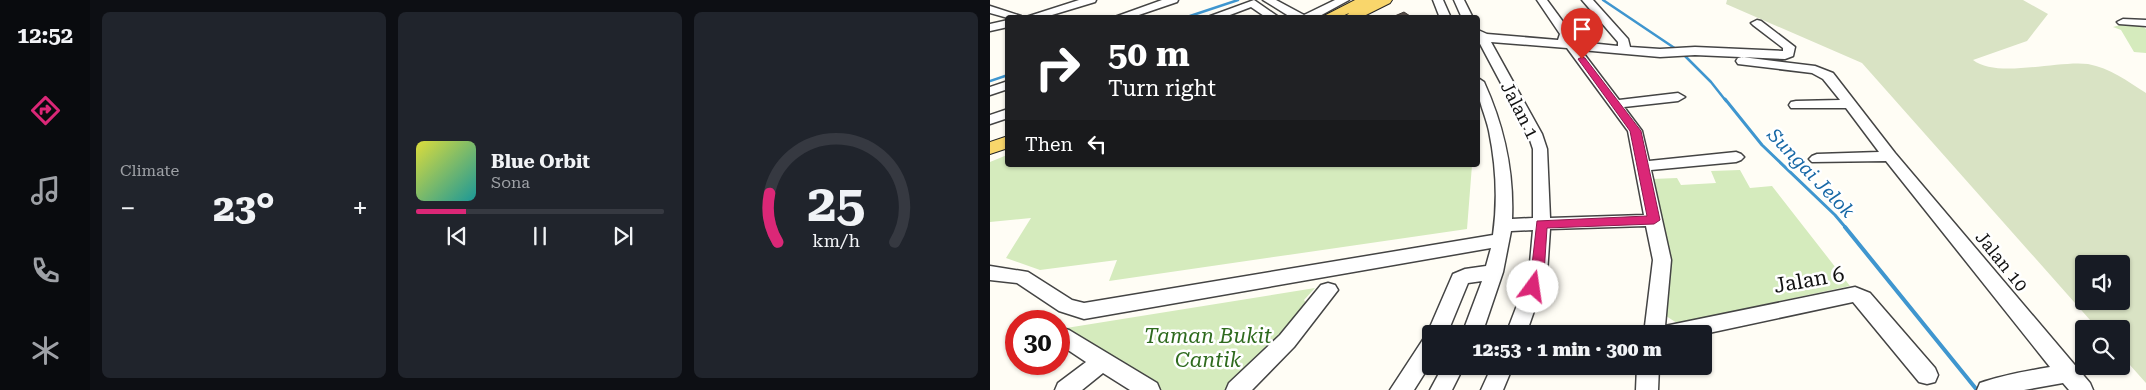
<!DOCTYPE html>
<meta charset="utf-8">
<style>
:root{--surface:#171b24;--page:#20242c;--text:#f1f3f6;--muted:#9ea1a6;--line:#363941;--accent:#db2777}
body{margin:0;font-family:"Roboto Serif",serif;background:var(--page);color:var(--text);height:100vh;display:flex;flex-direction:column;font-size:19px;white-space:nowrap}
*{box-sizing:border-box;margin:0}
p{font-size:16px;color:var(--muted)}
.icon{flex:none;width:28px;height:28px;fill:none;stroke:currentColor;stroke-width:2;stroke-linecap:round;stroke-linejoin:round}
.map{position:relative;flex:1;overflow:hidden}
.side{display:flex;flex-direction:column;gap:12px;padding:12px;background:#0d0f14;width:900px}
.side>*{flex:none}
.banner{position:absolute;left:15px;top:15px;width:475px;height:152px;border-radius:5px;box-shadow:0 1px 4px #0004;background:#202124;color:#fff;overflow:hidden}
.controls{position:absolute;left:1085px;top:255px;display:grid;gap:10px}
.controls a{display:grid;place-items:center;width:55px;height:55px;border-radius:5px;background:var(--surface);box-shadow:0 1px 4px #0004;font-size:25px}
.speed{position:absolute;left:15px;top:310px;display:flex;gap:10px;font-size:25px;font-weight:700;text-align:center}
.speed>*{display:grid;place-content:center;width:65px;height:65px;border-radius:50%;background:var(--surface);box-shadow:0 1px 4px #0004;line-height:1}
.speed .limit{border:8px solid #d22;background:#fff;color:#111}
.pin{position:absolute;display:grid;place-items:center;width:42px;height:42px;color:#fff;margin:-51px -21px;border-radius:50% 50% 50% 0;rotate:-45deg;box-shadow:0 0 5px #0007}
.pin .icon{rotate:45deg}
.me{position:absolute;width:55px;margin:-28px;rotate:14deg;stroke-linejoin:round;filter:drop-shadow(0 0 4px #0008)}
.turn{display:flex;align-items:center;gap:18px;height:105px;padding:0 20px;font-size:22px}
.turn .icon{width:65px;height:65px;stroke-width:2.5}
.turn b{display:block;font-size:35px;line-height:42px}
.then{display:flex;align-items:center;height:48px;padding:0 20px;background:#0003;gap:10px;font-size:19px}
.big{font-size:38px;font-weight:800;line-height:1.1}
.side .card{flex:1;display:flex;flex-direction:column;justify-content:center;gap:8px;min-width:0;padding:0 18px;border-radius:8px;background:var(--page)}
.side .dial{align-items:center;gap:0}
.dial svg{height:130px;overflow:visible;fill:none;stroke:var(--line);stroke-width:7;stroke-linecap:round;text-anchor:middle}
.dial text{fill:var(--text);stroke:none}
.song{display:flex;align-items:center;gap:15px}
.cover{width:60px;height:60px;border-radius:8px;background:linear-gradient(135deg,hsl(60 70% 55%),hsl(180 70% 35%))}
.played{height:5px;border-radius:2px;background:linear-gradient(90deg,var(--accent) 20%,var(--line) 20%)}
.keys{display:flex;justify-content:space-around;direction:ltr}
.heat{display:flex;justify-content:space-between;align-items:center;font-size:28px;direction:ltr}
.side .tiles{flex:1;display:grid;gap:12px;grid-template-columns:repeat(3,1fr)}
.trip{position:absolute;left:432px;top:325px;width:290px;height:50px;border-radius:5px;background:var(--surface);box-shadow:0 1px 4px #0004;font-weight:800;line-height:50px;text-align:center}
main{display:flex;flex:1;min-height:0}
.menu{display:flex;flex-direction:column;width:90px;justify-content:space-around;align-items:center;background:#090b0e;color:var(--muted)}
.menu .icon{width:35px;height:35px}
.menu .selected{color:var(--accent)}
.menu b{font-size:22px;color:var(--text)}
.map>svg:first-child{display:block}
</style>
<main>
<nav class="menu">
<b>12:52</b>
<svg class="icon selected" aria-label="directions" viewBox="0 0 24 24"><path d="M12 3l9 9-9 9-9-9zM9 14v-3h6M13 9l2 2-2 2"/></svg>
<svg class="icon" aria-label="music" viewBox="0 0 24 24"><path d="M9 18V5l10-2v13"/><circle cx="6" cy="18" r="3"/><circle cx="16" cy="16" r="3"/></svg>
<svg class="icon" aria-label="phone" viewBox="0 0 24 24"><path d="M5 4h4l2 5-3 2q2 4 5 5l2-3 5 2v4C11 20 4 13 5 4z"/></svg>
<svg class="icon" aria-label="climate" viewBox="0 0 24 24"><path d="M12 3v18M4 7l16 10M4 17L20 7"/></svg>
</nav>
<section class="side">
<div class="tiles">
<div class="card"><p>Climate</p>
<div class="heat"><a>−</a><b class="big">23°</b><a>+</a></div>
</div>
<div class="card">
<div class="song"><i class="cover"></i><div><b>Blue Orbit</b><p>Sona</p></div></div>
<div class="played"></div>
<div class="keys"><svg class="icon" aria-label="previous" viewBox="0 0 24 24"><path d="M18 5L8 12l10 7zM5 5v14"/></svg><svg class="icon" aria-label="pause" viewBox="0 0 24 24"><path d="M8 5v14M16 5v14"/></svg><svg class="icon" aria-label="next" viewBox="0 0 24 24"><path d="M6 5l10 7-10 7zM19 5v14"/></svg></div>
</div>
<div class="card dial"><svg viewBox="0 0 100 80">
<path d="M14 69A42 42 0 1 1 86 69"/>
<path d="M14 69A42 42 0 0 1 9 39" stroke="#db2777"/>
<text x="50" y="56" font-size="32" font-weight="700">25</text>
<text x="50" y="72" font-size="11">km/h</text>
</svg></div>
</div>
</section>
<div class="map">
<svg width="1156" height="390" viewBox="0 0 1156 390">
<rect width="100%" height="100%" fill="#fffdf5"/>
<!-- green -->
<path fill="#d5ebbd" d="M1130 25 1152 26 1156 29V53L1144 52 1131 30 1123 27Z
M17 155 18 165H482L477 229 119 281 127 260 50 270 16 258 41 218 0 222V162Z
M750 170 760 188 782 186 860 286 687 323 676 316 662 179 687 178 691 185 726 183 721 171Z
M325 288 314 300 318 306 237 390H172L70 329Z"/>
<!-- cemetery -->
<path fill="#d9e3c4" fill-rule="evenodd" d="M737 0H1033L1058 14 1037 41 983 60C1007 79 1068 60 1098 64 1120 68 1137 81 1156 93V383L1131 355V329H1108L872 63 736 4ZM1094 264H1131V301H1094Z"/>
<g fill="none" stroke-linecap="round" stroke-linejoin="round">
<!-- stream-far2 -->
<path stroke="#3f96cf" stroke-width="2.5" d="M613 0 686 49
M194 18 248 0
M693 54 721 82 736 101
M0 81 18 75"/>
<!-- stream-far1 -->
<path stroke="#3f96cf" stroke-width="3" d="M735 99 772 145 845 215 856 228"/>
<!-- stream -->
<path stroke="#3f96cf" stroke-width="4" d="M855 227 987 390"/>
</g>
<!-- building -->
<path fill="#5a524d" stroke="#3f3936" d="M414 12 423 18H400Z"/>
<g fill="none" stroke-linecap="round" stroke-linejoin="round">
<!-- minor casing -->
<g stroke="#444" stroke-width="3">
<path id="minor" d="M89 0H106L105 2 52 18H33Z
M172 0H188L187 2 140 18H122Z
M264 0 290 18H277L261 7 232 18H215Z
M273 0H286L314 15 345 0H359L326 18H302Z
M443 0H453L461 18H450Z
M464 0H474L483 18H472Z
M547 0H557L582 34 580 41 628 46V42L592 0H603L638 39 640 47 670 49 705 47 793 51V48L763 25 761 23 767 20 771 21 805 47 803 56 795 59 705 55 670 57 591 50 629 100 688 93 695 97 688 101 634 107 652 131 659 161 746 152 751 154 754 157 751 160 746 162 661 170 681 260 675 326 865 287 880 293 945 368 948 375 945 382 937 384 929 382 863 302 714 334H654L663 260 656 226 560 229 557 274 536 334H516L539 274 543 230 521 231 513 272 492 334H472L492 281 478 283 457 334H441V363L424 390H400L434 338 438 336 437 334 463 274 475 269 496 266 501 248 94 319 69 311 27 283 0 280V266L38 272 82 300 94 303 503 235C508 200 506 165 499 131 495 112 485 96 488 78L494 82C514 126 524 170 522 219L543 218V149L538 134 488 40V30L497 34 568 40 570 34ZM501 42 577 48 638 131 654 215 560 218 557 149 552 134Z
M0 6 31 16 32 18H18L0 13Z
M1133 19 1156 20V26L1129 24 1127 22Z
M18 20V27L0 31V24Z
M752 57 825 66 843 73 905 153 1100 383 1103 390H1079L1073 383 1034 390H987L990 383C1013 375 1037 371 1060 367L896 161 822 162 819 159 822 156 827 154 889 152 856 108H801L799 105 801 102 806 101 850 100 833 79 822 73 748 64 746 61 748 58Z
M18 81V89L0 95V87Z
M18 109V118L0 124V115Z
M338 283 345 285 348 290 304 347 262 390H236L239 383 290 335 331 285Z
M72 328 79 330 167 383 170 390H140L113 373 92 390H65L68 383 96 362 69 344V329Z
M453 366H474L462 390H440Z
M502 366H523L513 390H491Z
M647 366H669L668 390H646Z"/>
</g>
<!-- major casing -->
<g stroke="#222" stroke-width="2">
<path id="major" d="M365 0H402L400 3 370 18H359L357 15 359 13 348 18H330Z
M18 136V148L0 154V142Z"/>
</g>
<!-- minor -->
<use href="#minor" fill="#fff" fill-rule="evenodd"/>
<!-- major -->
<use href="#major" fill="#f9d66b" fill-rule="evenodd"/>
</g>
<!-- route -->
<path fill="#db2777" stroke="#8e194d" d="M592 57 595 58 651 131 670 220 664 224 557 228 554 274 548 291H538L536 287 541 274 547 221 657 216 640 131 588 59Z"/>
<g text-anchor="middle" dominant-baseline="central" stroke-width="5" stroke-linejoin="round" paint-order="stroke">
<!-- street labels -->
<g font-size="18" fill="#111" stroke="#fff">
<text transform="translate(530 110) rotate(63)">Jalan 1</text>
<text transform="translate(1012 261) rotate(51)">Jalan 10</text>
</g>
<!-- water labels -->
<g font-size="19" font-style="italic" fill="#1768a6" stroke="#fff">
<text transform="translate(821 173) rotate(46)">Sungai Jelok</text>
</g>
<!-- near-street labels -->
<g font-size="21" fill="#111" stroke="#fff">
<text transform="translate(819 280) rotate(-10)">Jalan 6</text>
</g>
<!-- near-park labels -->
<g font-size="21" font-style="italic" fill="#2f6b1f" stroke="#fff">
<text x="218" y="336">Taman Bukit<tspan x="218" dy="24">Cantik</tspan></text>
</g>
</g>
</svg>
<div class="controls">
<a><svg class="icon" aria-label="sound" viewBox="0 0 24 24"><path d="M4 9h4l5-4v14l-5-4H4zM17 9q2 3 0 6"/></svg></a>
<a><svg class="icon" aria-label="search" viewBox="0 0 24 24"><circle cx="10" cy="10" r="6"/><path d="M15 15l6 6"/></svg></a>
</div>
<div class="speed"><div class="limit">30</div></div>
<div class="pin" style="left:592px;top:59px;background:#d93025"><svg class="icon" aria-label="arrive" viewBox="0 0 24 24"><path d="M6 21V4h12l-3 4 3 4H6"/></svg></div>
<svg class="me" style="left:543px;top:287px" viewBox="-20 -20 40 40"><circle r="19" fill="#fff"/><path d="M0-13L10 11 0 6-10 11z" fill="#db2777"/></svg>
<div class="trip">12:53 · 1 min · 300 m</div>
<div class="banner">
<div class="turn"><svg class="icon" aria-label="right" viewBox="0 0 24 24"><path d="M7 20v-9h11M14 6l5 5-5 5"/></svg><div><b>50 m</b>Turn right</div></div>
<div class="then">Then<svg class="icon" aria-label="left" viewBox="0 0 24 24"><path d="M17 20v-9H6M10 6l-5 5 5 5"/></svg></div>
</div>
</div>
</main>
